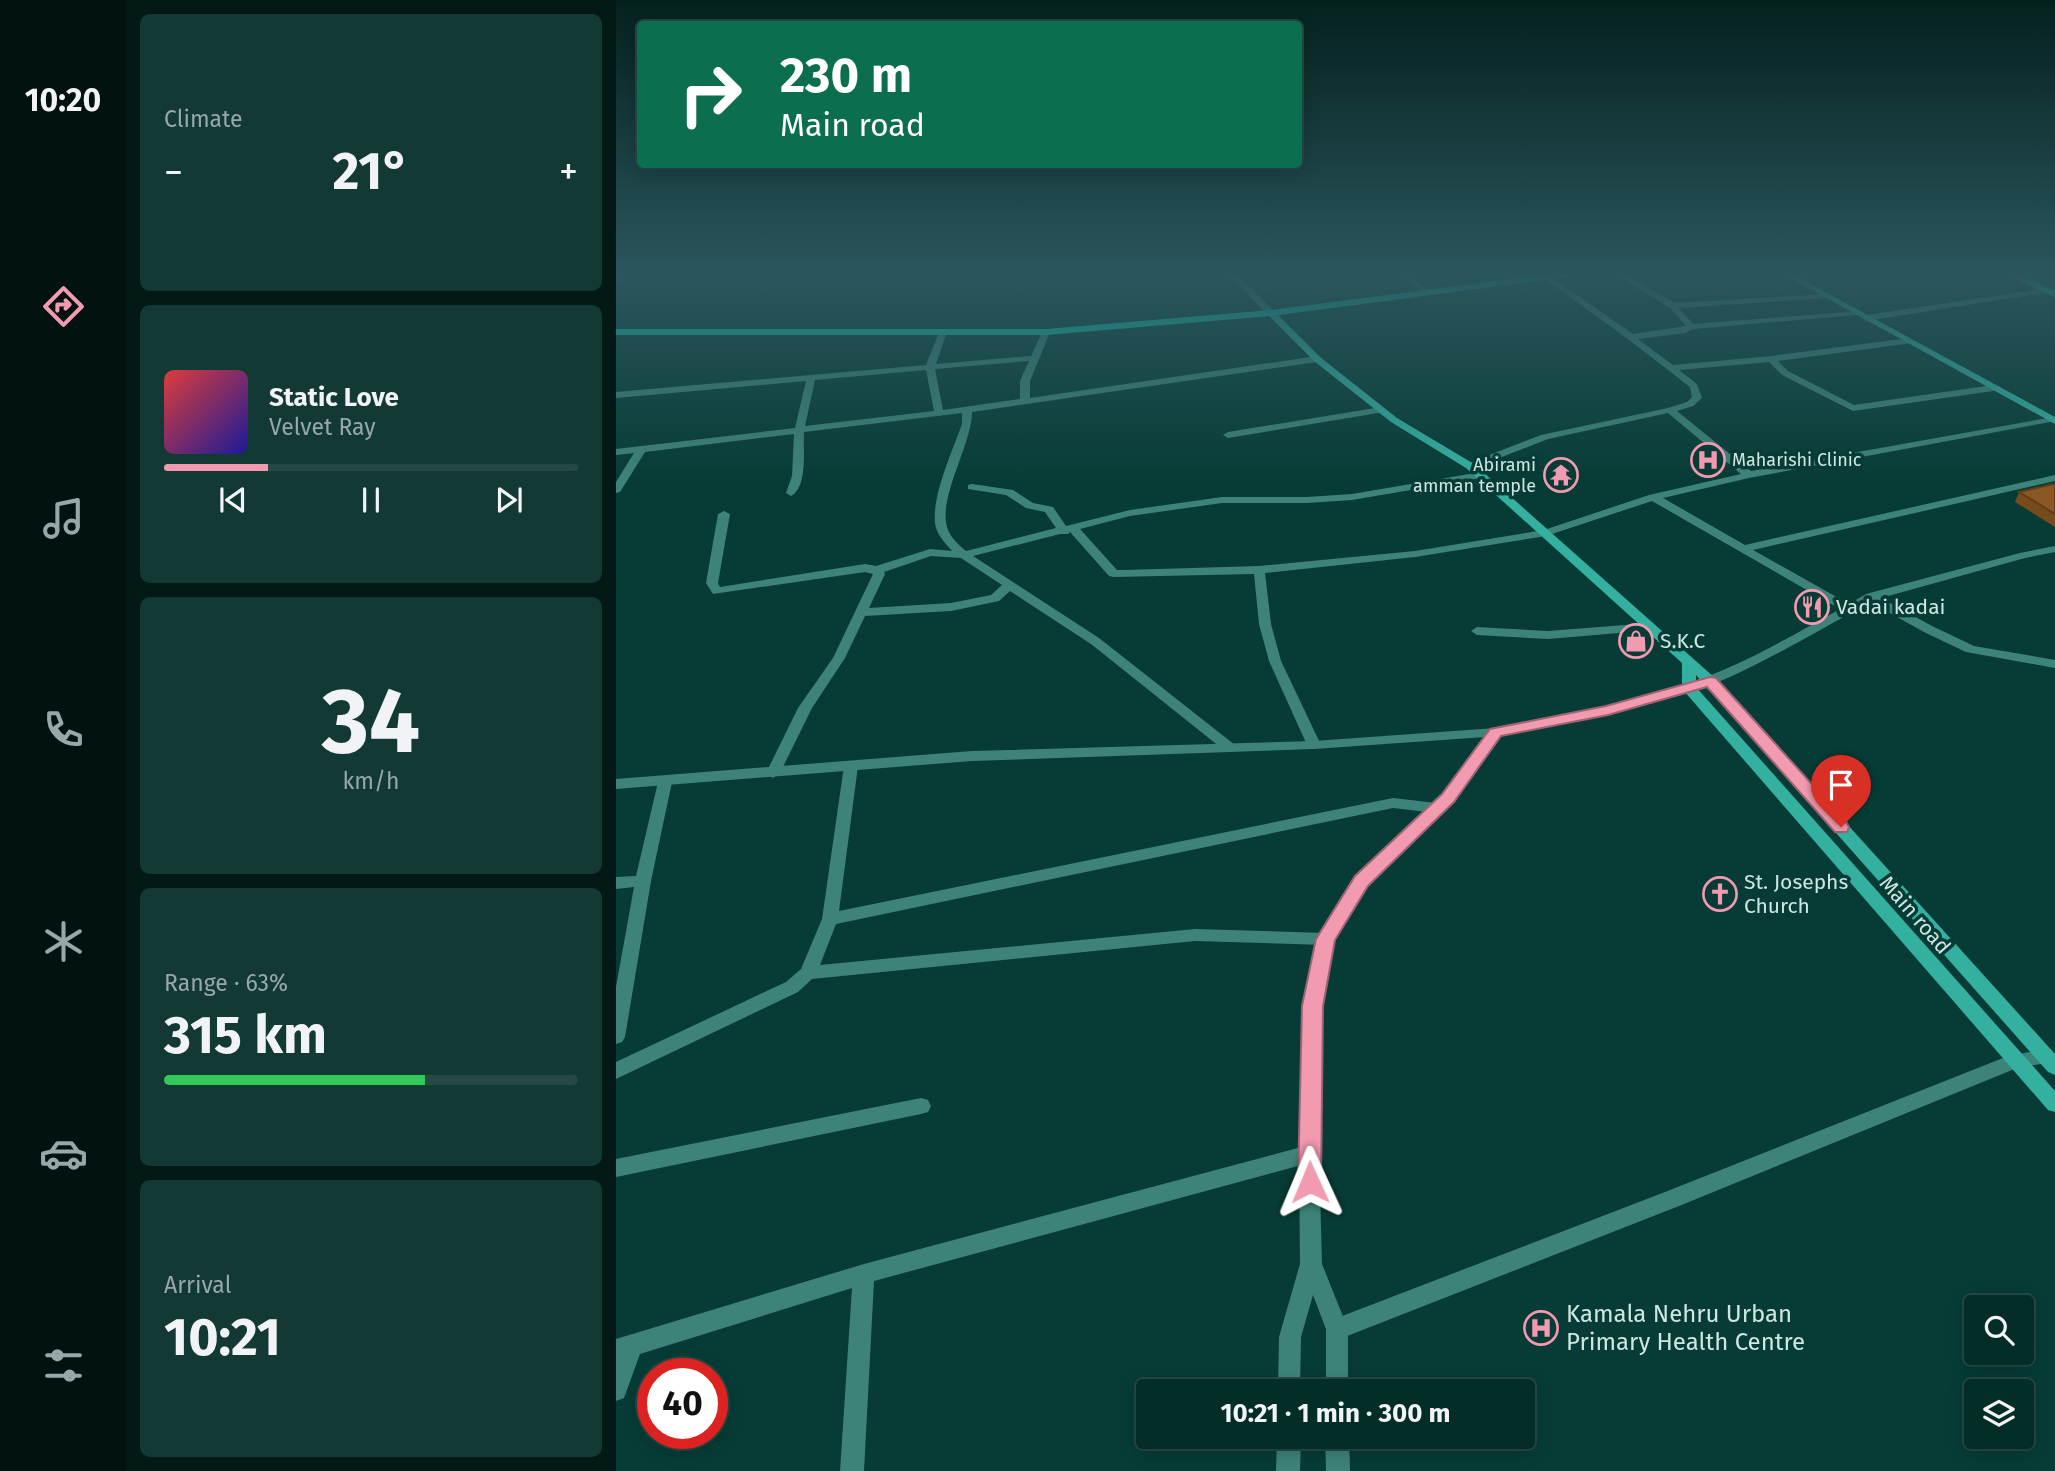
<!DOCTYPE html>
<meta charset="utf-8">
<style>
:root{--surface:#052d28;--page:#133934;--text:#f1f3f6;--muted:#97a8a8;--line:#264945;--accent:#f29ab0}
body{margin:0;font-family:"Fira Sans",sans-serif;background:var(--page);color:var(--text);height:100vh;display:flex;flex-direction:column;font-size:26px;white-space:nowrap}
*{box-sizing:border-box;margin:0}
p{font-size:23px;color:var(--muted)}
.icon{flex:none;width:38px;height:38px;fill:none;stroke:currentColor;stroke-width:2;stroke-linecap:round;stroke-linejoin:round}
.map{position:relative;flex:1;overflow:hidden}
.details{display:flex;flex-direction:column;gap:14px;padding:14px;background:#031916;width:490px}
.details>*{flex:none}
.hud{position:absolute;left:21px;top:21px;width:665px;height:147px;border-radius:7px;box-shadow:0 4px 18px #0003,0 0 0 2px var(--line);background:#0b6e4f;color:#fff;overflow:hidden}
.buttons{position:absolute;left:1348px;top:1295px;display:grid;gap:14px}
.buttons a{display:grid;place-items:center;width:70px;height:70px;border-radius:7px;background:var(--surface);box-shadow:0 4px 18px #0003,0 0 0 2px var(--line);font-size:35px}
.speed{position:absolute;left:21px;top:1358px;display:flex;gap:14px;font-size:35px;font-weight:700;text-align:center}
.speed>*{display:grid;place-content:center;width:91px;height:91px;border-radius:50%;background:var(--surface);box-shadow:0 4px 18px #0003,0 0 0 2px var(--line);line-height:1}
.speed .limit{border:10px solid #d22;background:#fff;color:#111}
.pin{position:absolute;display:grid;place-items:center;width:60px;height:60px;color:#fff;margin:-72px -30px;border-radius:50% 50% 50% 0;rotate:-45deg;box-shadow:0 0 7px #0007}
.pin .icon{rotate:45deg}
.me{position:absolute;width:77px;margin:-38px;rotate:359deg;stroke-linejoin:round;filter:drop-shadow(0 0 5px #0008)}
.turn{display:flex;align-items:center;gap:24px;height:147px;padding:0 28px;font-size:32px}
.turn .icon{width:91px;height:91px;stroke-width:2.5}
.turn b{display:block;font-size:49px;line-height:60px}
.big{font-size:52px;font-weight:700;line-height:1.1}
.details .tile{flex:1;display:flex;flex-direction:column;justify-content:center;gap:10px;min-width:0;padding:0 24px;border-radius:10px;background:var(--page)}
.details .dial{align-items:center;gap:0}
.dial b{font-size:91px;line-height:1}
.song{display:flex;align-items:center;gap:21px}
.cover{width:84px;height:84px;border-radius:10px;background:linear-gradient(135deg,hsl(0 70% 55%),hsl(240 70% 35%))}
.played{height:7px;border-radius:4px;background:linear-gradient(90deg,var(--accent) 25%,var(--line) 25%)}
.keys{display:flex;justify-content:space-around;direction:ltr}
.heat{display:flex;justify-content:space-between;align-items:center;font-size:38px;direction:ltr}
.charge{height:10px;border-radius:5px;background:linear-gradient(90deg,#34c759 63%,var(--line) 0)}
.trip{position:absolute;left:520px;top:1379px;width:399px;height:70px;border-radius:7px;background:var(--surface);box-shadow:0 4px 18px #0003,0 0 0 2px var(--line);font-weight:700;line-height:70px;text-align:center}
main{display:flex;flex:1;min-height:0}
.dock{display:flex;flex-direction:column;width:126px;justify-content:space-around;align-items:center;background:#021210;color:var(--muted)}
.dock .icon{width:49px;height:49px}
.dock .on{color:var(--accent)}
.dock b{font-size:32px;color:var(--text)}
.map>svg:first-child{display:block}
</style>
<main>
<nav class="dock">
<b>10:20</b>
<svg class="icon on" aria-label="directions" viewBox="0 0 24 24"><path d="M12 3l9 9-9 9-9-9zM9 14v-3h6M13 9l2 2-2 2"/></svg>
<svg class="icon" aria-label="music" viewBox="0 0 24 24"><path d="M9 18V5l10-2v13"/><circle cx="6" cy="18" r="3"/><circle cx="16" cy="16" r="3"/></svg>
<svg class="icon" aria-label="phone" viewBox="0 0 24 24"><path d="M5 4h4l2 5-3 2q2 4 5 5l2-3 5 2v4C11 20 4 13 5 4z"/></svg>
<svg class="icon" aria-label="climate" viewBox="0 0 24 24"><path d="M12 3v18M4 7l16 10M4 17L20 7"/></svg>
<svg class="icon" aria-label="car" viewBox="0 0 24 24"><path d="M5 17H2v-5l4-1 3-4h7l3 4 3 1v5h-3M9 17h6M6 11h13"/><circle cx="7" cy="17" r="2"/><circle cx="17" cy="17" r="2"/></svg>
<svg class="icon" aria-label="filters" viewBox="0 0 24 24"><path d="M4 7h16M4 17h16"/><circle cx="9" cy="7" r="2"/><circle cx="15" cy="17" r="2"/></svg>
</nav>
<section class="details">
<div class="tile"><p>Climate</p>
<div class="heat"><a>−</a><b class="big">21°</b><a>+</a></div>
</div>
<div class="tile">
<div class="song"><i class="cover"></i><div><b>Static Love</b><p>Velvet Ray</p></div></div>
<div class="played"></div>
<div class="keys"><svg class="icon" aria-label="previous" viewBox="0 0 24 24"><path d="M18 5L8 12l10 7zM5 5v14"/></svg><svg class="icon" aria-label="pause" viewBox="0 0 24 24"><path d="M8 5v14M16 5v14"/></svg><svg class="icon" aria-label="next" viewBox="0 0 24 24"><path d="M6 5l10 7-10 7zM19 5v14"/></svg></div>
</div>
<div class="tile dial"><b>34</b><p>km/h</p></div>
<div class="tile"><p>Range · 63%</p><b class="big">315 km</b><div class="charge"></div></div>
<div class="tile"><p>Arrival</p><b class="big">10:21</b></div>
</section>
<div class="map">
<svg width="1439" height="1471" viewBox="0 0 1439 1471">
<rect width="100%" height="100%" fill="#073c36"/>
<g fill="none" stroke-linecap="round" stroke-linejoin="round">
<!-- minor -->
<path fill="#3e8379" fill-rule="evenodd" d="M612 274H620L658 311V315H652Z
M784 274H792L812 291 805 293Z
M922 274H931L1017 334 1070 326 1054 308 999 274H1008L1059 303 1211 294 1215 296 1211 298 1063 308 1077 324 1242 311 1246 313 1242 315 1077 329 1069 333 1022 339 1057 365 1155 356 1293 338 1296 339V343L1162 361 1172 371 1238 405 1377 385 1382 388 1377 391 1237 411 1166 375 1153 362 1063 370 1081 384 1086 398 1077 406 1061 411 1135 471 1437 417V421L1434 422 1133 478 1047 498 1129 545 1439 475V481L1137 550 1233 604 1250 594 1404 553 1439 546V552L1409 558 1265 598 1316 626 1358 646 1439 660V668L1350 652 1308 632 1254 602C1225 618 1093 696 1068 691L1066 688 1068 685C1123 667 1174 637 1224 609L1036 501 930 536 799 557 649 573 655 624 665 661 705 745 698 749 691 745 653 661 643 624 638 574 497 577 493 576 454 532 452 534H444L357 556 483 638 619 745 621 748 619 751H609L475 644 394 591 383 601 335 611 249 616 229 658 196 708 164 773 157 778 150 773 182 708 217 658 257 574 249 572 97 594 90 583 102 514 108 511 114 514 102 583 104 587 249 564 260 566 314 549 336 551C330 544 323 537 320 528 313 501 337 450 346 424V413L188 432C187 450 192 487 175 496L170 493 176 476 178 434 29 452 4 492 0 493V482L18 453 0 455V449L179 428 190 381 0 398V392L310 365 323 332 327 329 331 332 320 364 415 356 427 330H433L434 332 414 381V398L701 356 705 359 701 362 356 412C356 445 320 500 332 530 336 539 343 545 350 551L440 528 429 512 410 508 390 495 352 489V485L356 484 397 490 417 503 437 507 450 526 514 510 606 497H691L736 494 865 472 870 475 865 478 736 500 691 503H606L514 516 464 529 501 570H508L643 566 799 551 928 530 1033 495 1125 474 1052 413 932 439 858 468H850V464L925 435 1052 408 1071 402 1076 397 1074 387 1012 339ZM413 361 404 381V399L327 410 319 369ZM310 370 318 411 189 426 199 380ZM315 556 345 558 386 585 375 595 335 603 253 608 269 574 268 572Z
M1431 288 1435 290 1434 292 1250 321 1246 318 1250 315Z
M765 407 770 410 768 412 612 438 607 435 612 432Z
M1034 623 1038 624 1040 627 1038 630 932 639 861 635 855 631 861 627 932 631Z
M235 761 242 766 223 911 777 798 820 803 827 808 820 813 777 808 220 924 204 965 579 929 710 933 716 935 718 939 716 943 710 945 579 941 196 979 182 992 0 1079V1062L170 982 185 969 206 919 228 766Z
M49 777 56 782 35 881 9 1037 6 1042 0 1044V987L18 887 0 889V877L20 876 42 782Z
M1430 1049 1436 1052 1439 1057 1436 1062 1401 1068 1063 1206 721 1340 713 1337 710 1329 713 1321 721 1318 1049 1192 1392 1056Z
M305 1098 312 1100 315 1106 312 1112 305 1114 0 1177V1159Z
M693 1145 700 1148 703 1154 700 1160 693 1163 258 1281 248 1471H224L236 1288 24 1354 8 1398 0 1401V1339L248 1264Z"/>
<!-- tertiary -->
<path fill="#3e8379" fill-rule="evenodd" d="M3 274H11L0 283V277Z
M1073 684 1078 685 1080 688 1078 691 991 714 885 735 837 802 751 885 718 939 706 1006 703 1154 706 1264 732 1329V1391H710V1329L697 1295 685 1337 684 1391H662L663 1337 684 1264 683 1154 688 1006 702 939 739 877 827 794 869 737 698 749 356 761 0 789V779L356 751 698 741 880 728 990 706Z
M661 1437H685L684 1471H660Z
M709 1437H733L734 1471H710Z"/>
<!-- secondary -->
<path fill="#34b0a1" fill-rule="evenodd" d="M1167 274H1176L1439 417V424Z
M652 311H658L704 357 781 418 858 464 1099 678 1439 1054V1075L1432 1072 1080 675V687L1439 1091V1112L1432 1110 1068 691 1066 688V663L850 468 775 422 698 361 652 315Z"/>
<!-- primary -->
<path fill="#17d2bf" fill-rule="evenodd" d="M932 274H956L951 277 655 316 430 335H0V329H430L655 310Z
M1388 274H1400L1439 290V297Z"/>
</g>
<!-- wall -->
<path fill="#784b1d" d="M1439 485V527L1399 502 1403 492Z"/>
<!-- building -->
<path fill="#8b5722" stroke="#613d18" stroke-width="2" d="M1437 484 1439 485V514L1403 492Z"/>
<!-- sky -->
<linearGradient id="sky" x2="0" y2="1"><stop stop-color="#04211e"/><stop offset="0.57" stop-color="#2b565d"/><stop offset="1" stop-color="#2b565d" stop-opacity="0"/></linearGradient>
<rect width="1439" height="480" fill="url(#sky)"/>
<!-- route -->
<path fill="#f29ab0" stroke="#9d6472" stroke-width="2" d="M1094 677 1100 678 1231 823 1233 827 1231 832H1219L1091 687 992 715 885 736 838 802 752 886 719 940 707 1006 705 1182 702 1189 694 1192 686 1189 682 1182 686 1006 700 939 739 876 826 794 874 729 990 706Z"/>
<!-- icons -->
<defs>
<g id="hospital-ring" transform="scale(1.75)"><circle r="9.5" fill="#073c36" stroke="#f29ab0" stroke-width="1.5"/><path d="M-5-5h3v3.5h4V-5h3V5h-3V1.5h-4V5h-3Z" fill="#f29ab0"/></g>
<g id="temple-ring" transform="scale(1.75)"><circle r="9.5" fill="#073c36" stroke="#f29ab0" stroke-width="1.5"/><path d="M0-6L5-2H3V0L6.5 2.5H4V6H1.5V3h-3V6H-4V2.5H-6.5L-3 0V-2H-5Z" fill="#f29ab0"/></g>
<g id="restaurant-ring" transform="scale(1.75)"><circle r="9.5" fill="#073c36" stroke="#f29ab0" stroke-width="1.5"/><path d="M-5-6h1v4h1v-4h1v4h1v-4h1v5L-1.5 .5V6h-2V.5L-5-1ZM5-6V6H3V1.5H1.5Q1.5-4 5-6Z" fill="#f29ab0"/></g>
<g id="shop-ring" transform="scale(1.75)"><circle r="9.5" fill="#073c36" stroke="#f29ab0" stroke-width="1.5"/><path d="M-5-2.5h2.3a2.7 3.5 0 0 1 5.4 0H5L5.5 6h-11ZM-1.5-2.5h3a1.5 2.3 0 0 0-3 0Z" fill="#f29ab0"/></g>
<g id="church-ring" transform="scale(1.75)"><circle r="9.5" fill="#073c36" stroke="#f29ab0" stroke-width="1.5"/><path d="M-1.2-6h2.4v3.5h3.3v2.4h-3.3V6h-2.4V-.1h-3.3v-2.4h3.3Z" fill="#f29ab0"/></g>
</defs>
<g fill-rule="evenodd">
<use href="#hospital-ring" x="1092" y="460"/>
<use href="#temple-ring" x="945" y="475"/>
<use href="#restaurant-ring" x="1196" y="607"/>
<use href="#shop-ring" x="1020" y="641"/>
<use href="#church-ring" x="1104" y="894"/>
<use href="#hospital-ring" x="925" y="1328"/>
</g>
<g text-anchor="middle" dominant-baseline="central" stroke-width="7" stroke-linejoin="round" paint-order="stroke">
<!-- far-poi labels -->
<g font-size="18" fill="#cfe7e2" stroke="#073c36" text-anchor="start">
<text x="1116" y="460">Maharishi Clinic</text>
<text x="920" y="465" text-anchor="end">Abirami<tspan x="920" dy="21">amman temple</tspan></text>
</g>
<!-- poi labels -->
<g font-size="21" fill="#cfe7e2" stroke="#073c36" text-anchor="start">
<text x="1220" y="607">Vadai kadai</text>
<text x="1044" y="641">S.K.C</text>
<text x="1128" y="882">St. Josephs<tspan x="1128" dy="24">Church</tspan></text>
</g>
<!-- street labels -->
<g font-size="21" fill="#cfe7e2" stroke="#073c36">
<text transform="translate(1299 915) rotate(49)">Main road</text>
</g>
<!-- near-poi labels -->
<g font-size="24" fill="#cfe7e2" stroke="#073c36" text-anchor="start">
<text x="950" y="1314">Kamala Nehru Urban<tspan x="950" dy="28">Primary Health Centre</tspan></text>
</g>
</g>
</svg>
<div class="buttons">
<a><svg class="icon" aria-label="search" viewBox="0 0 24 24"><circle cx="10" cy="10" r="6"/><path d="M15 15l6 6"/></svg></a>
<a><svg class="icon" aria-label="layers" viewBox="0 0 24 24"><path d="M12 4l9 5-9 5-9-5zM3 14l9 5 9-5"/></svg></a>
</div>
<div class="speed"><div class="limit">40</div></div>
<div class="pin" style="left:1225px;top:827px;background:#d93025"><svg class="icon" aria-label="arrive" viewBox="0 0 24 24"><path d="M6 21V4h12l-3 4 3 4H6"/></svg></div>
<svg class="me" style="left:694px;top:1182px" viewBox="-20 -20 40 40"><path d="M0-17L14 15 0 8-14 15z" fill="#f29ab0" stroke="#fff" stroke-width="4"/></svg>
<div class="trip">10:21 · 1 min · 300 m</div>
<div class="hud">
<div class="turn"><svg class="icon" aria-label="right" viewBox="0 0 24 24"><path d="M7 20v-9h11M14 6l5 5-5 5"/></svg><div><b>230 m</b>Main road</div></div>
</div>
</div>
</main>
